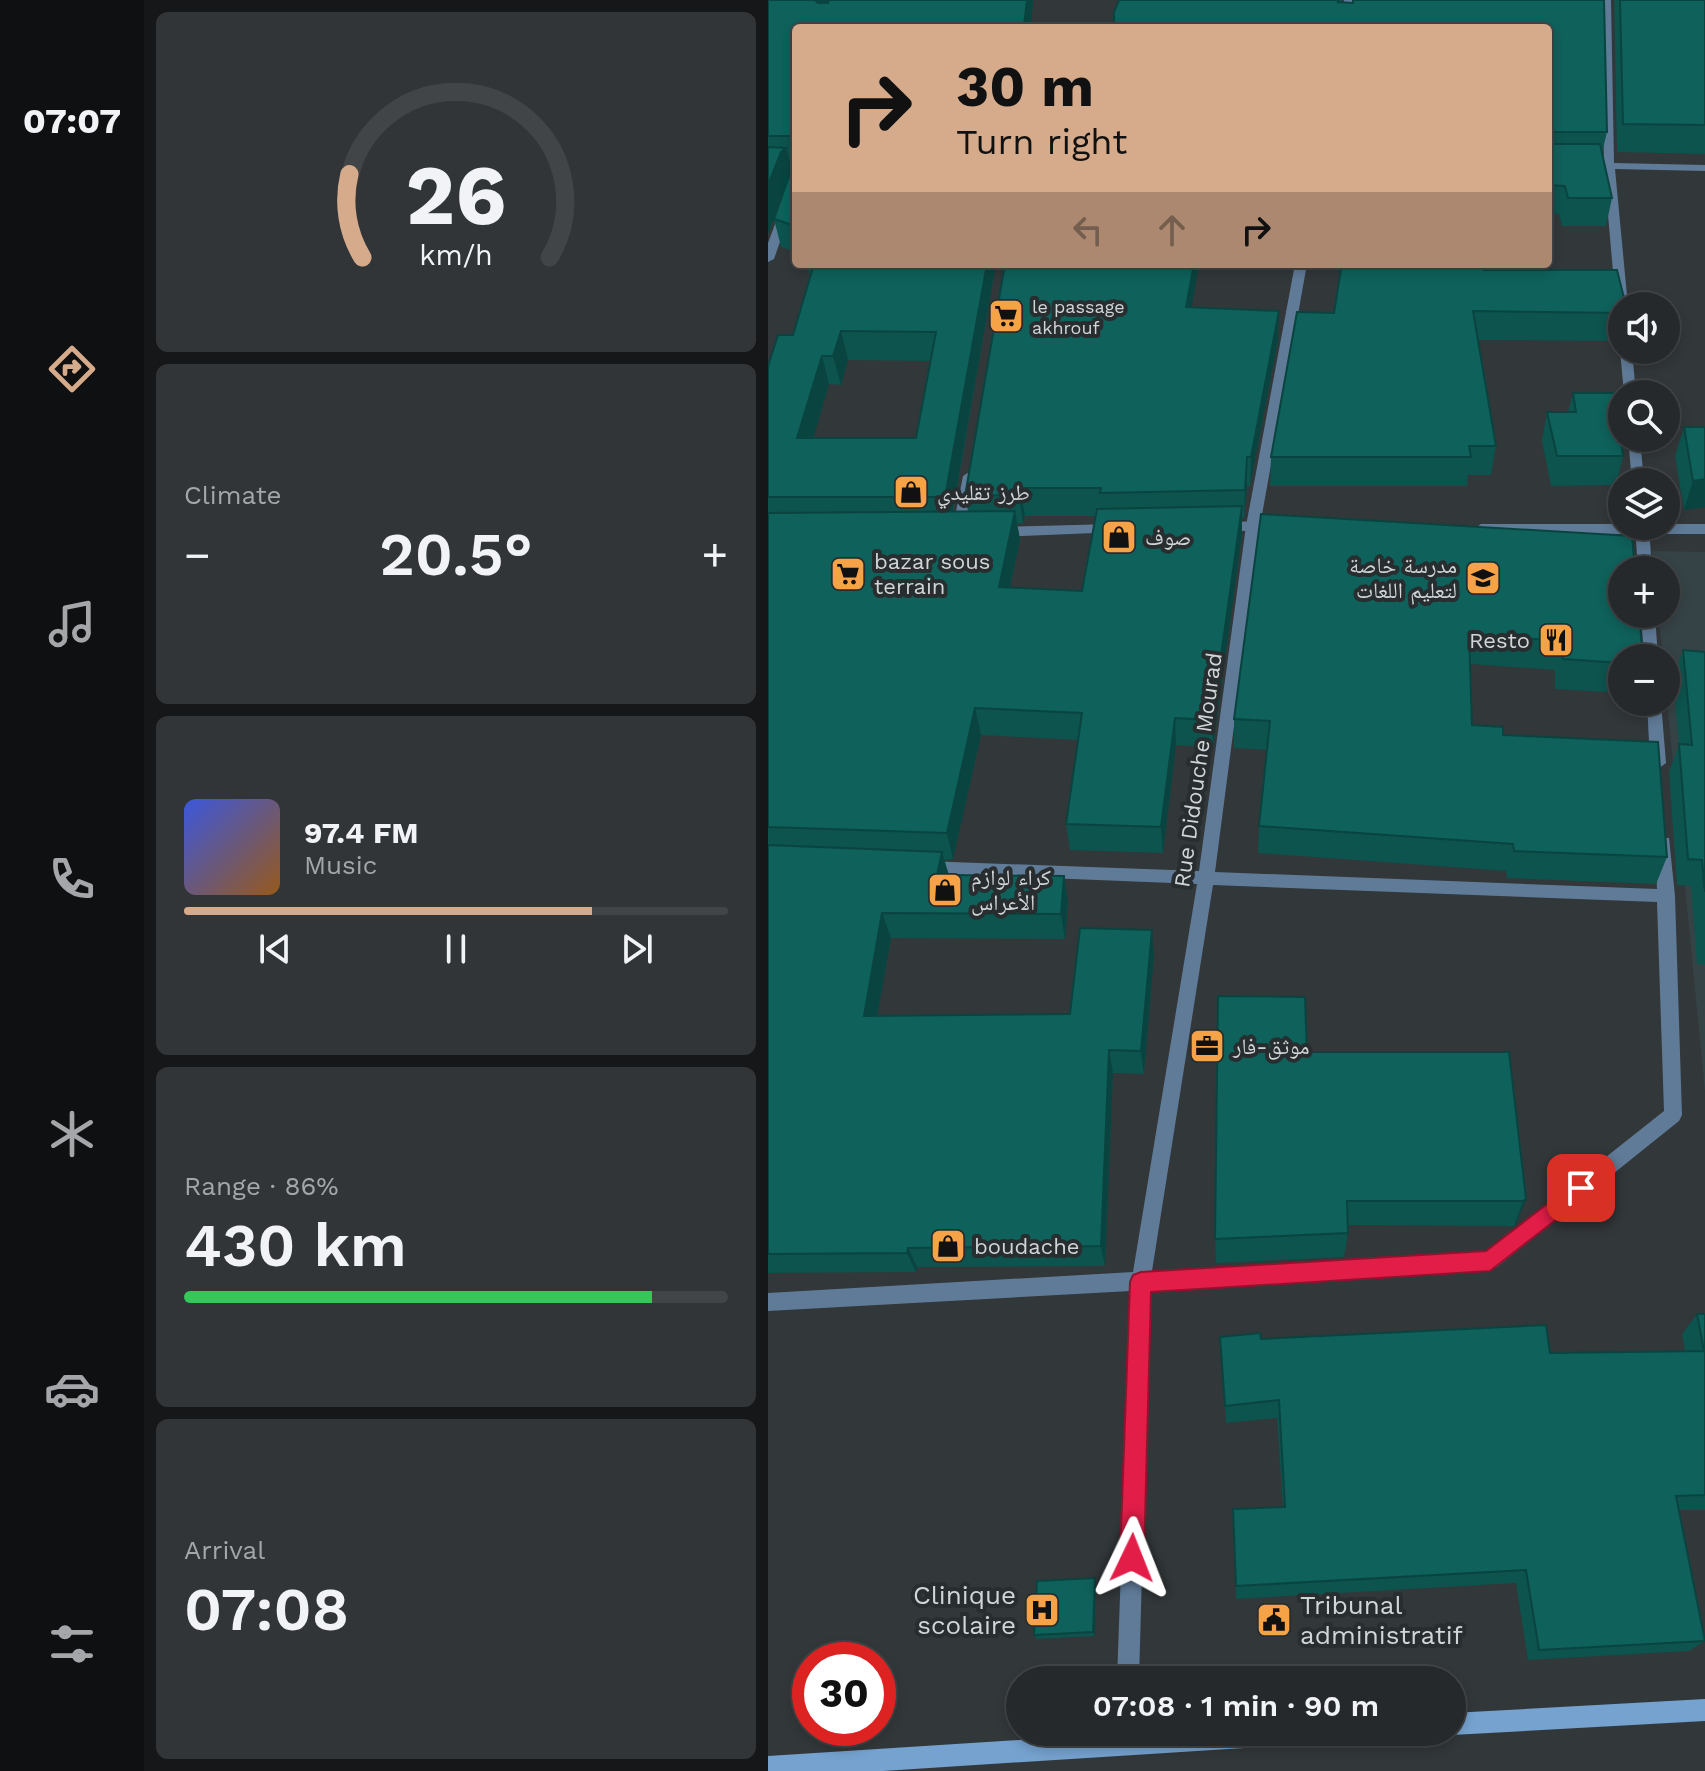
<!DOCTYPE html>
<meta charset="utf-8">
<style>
:root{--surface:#26292b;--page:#323537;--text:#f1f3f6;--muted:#a4a6a9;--line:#424547;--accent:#d6ab8b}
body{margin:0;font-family:"Work Sans","Noto Naskh Arabic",sans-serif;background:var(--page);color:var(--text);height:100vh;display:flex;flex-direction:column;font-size:30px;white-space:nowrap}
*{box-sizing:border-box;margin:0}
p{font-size:26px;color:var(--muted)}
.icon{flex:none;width:44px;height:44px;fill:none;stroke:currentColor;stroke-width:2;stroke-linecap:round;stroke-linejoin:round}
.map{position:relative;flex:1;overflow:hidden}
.sheet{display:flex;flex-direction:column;gap:12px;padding:12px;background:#151718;width:624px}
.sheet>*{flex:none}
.top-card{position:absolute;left:24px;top:24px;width:760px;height:244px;border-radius:8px;box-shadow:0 4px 12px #0003,0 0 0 2px var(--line);background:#d6ab8b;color:#111;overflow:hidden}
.tools{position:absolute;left:840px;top:292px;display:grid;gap:16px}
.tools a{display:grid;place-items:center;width:72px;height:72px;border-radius:50%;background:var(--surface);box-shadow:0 4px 12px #0003,0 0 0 2px var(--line);font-size:40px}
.speed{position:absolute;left:24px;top:1642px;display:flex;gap:16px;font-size:40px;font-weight:700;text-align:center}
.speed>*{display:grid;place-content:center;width:104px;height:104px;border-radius:50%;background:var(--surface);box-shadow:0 4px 12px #0003,0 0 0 2px var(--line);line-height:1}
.speed .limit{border:12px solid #d22;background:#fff;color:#111}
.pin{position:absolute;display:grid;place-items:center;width:68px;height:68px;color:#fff;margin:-34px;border-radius:16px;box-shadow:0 4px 12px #0006}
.me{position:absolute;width:88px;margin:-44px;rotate:2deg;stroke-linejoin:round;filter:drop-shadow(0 0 6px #0008)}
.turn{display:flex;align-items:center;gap:28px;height:168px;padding:0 32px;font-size:36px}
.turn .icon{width:104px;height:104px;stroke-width:2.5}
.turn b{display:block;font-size:56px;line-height:68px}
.lanes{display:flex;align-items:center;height:76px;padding:0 32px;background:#0003;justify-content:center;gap:40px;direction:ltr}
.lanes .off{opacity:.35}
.big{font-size:60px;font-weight:600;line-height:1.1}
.sheet .card{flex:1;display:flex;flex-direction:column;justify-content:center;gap:12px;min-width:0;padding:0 28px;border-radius:12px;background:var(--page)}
.sheet .dial{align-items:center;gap:0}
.dial svg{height:208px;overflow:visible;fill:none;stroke:var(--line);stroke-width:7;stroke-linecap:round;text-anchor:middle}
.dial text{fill:var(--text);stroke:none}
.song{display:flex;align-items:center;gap:24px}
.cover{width:96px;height:96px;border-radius:12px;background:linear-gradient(135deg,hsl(230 70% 55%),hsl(30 70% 35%))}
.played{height:8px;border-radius:4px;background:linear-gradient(90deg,var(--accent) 75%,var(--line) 75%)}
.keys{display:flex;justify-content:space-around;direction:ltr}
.heat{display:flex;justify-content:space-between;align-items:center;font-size:44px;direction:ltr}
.charge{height:12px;border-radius:6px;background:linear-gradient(90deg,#34c759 86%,var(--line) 0)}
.trip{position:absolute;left:238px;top:1666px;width:460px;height:80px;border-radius:40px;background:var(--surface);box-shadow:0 4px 12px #0003,0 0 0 2px var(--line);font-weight:600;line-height:80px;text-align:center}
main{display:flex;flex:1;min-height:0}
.menu{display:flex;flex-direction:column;width:144px;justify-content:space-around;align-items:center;background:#0f1011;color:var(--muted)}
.menu .icon{width:56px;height:56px}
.menu .current{color:var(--accent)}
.menu b{font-size:36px;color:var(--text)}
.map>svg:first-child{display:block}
</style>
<main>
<nav class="menu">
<b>07:07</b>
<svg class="icon current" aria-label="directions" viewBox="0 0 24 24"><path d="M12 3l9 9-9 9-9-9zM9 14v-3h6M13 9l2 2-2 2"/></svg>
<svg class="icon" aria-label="music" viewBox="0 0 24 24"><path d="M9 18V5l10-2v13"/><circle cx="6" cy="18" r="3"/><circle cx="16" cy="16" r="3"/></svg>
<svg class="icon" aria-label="phone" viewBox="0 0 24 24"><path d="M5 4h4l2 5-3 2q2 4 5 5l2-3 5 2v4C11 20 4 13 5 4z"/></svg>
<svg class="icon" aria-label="climate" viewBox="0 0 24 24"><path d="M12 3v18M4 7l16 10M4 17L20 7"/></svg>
<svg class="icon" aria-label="car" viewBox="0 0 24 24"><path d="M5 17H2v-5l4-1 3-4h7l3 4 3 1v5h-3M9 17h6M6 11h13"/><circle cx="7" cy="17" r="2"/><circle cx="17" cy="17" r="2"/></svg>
<svg class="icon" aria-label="filters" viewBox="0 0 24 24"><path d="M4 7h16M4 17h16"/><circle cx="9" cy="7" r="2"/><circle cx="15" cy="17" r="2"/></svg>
</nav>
<section class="sheet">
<div class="card dial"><svg viewBox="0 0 100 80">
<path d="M14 69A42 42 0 1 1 86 69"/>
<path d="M14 69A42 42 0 0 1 9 37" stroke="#d6ab8b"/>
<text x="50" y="56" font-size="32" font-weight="700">26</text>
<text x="50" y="72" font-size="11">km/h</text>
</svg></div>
<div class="card"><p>Climate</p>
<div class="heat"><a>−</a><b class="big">20.5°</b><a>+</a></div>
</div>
<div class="card">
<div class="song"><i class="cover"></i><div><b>97.4 FM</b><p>Music</p></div></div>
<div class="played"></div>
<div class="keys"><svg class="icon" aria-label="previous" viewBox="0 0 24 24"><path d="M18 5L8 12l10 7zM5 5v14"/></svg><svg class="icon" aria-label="pause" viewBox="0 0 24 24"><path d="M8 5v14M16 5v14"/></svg><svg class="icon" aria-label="next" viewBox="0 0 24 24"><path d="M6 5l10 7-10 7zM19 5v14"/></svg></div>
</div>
<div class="card"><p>Range · 86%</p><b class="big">430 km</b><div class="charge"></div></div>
<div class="card"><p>Arrival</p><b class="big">07:08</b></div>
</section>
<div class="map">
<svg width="937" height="1771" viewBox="0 0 937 1771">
<rect width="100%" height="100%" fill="#323739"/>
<!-- built -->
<path fill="#364346" d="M884 551 937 552V1092L898 691V658H895L890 614H898V570H886Z"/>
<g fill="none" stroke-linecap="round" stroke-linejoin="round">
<!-- pedestrian -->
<path fill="#607b98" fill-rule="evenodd" d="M201 472 207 476 198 532 191 537 184 532 195 476Z"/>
<!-- minor -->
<path fill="#607b98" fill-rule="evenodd" d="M576 0H586L581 28H571Z
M833 0H843L846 163 937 165V171L847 169 860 306H854V310L848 306 836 169 826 166 836 163Z
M28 178V196L6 259 0 262V243L23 181Z
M527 264H539L492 526 447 872 889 889 887 842 889 838H901L907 896 914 1115 911 1121 729 1267 722 1270 382 1289 371 1680H349L363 1291 0 1311V1293L365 1272 429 884 157 873 151 872 149 867 151 862 157 861 431 871 478 526ZM445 885 889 902 896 1111 718 1252 384 1271Z
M854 347V350H864L868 394H856L852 350Z
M860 438H872L876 482H864Z
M867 526H881L884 570H870Z
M873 614H887L890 658H876Z
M879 702H893L898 763 890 769 882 763Z"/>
<!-- tertiary -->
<path fill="#607b98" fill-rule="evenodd" d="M510 521 517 526 515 529 454 532 447 527 454 522Z
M346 524 351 526V532L230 537 223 532 230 527Z
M713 524H937V534H713L706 529Z"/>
<!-- secondary -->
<path fill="#75a2cf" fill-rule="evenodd" d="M937 1699V1721L684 1735 676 1732H684V1713Z
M376 1732H564L561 1740 553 1743 115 1771H0V1756Z"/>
</g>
<!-- wall -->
<path fill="#0d534e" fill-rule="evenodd" d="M0 0H60L59 3H60L61 0H265L263 28H28V252L13 247 6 219 0 234Z
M351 0H574L573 2 585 3V0H836L839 132 834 153 844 198 838 226H794L791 214 780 213V28H346V12Z
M846 0H937V154L849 152Z
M39 264H228L185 512 200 511 197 496 424 307 510 340 482 486H479L476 518H474V534L445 747 408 745 395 853 302 850 298 824 310 740 213 735 185 859H176L181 875 296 876 300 902 297 939 123 938 109 1016 302 1014 386 955 376 1074 345 1073 337 1266 149 1267 148 1272 0 1273V366L25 335 42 276ZM80 360 162 361 148 438H45L61 384 73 385ZM257 516H328L314 591 242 588 252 540 249 524 255 523Z
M576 269 716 270 854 306V335L852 341 710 340 728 446 723 475H700L699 486H502L503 457 566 313Z
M805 393 855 456 848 485 783 486 774 441 779 412H800Z
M916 427H937V507L916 510 907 456Z
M493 514 854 658V693L787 689V670L702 664 704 725 735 735 899 857 888 884 739 878 738 871 490 853 491 826 499 750 466 748V719Z
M915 650 937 652V965L929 964 923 886 909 885 901 772 911 745 905 679Z
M539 1052 758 1199 748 1224 746 1226 580 1225V1233L576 1257 448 1263 447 1239Z
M929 1314H937V1510H911L937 1641 921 1651 760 1660 748 1583 468 1599 465 1509 515 1507 509 1418 458 1423 452 1337 782 1353 917 1351 914 1334Z
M328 1583 327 1636 269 1639 266 1635Z"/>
<!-- shaded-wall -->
<path fill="#0a4440" d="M47 0H60L53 27Z
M259 0H265L263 28H256Z
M18 148 26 176 20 180 0 234V185L13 152Z
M219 264H228L182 525 177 497Z
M426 264H431L419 336 418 307Z
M511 311 510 340 482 486 483 457Z
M73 331 80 360 73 385 65 356Z
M54 356 61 384 37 467 29 438Z
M479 457V486L476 518 477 490Z
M937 479V507L916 510 925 481Z
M252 488 257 516 255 523 251 495Z
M474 506V534L445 747 444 720Z
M247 511 252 540 236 615 231 587Z
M207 708 213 735 185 859 179 833Z
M407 718 408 745 395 853 393 827Z
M174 852 181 877 169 875Z
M296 876 300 902 297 939 293 914Z
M114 913 123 938 105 1040 96 1016Z
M384 930 386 955 376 1074 373 1051Z
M341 1050 345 1073 337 1266 333 1246Z
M758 1199 748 1224 746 1226 755 1201Z
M140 1248 149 1267 148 1272 139 1253Z
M327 1578 328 1583 327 1636 325 1632Z"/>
<!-- building -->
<path fill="#0f615b" stroke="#0a4440" stroke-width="2" fill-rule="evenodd" d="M0 0H47L50 3H60L61 0H259L256 26H262V28H28V226L6 219 24 168 23 136H0Z
M351 0H571L570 2 585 3V0H836L839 132H785L782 141 785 144H832L844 198H800L797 186 780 185V28H346V12Z
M852 0H937V125L855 124Z
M0 147 18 148 13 152 0 185Z
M46 264H219L177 497H0V366L10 335H25ZM73 331 168 332 148 438H29L54 356H65Z
M237 264H426L418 307 511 311 483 457H479L477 490 332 493 333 488H252L251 495 197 496Z
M576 264H716V270H849L858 306H854V313L705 311 728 446H701L703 457H503L529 312 566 313 573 269H576Z
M805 393H847L855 456H789L779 412H808Z
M916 427H937V479L925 481Z
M474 506 444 720 407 718 393 827 298 824 314 713 207 708 179 833 0 827V513L247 511 231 587 314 591 329 509Z
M493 514 864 536 867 570H854V614H871L875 658H854V663L795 659 794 641 701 634 704 725 735 727V735L890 742 899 857 746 851 745 844 491 826 502 721 466 719Z
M915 650 937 652V892L934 860 920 859 911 744 924 745Z
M0 845 174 852 169 875 296 876 293 914 114 913 96 1016 302 1014 312 928 384 930 373 1051 341 1050 333 1246 140 1248 139 1253 0 1254Z
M450 996 537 997 539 1052H741L758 1199 755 1201H579L580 1233 447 1239Z
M929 1314H937V1495L908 1496 937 1641 771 1650 758 1570 468 1586 465 1509 517 1507 511 1400 457 1406 452 1337 492 1333 493 1339 778 1325 782 1353 936 1351Z
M327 1578 325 1632 266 1635 269 1581Z"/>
<!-- route -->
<path fill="#e11d48" stroke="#92132f" stroke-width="2" d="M813 1178 820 1181 823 1188 820 1195 722 1271 383 1292 376 1558 372 1566 364 1570 355 1566 352 1558 362 1282 365 1275 373 1272 718 1251Z"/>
<!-- icons -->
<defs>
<g id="supermarket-square" transform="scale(1.8)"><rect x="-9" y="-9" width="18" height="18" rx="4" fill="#f6a247" stroke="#282d2f"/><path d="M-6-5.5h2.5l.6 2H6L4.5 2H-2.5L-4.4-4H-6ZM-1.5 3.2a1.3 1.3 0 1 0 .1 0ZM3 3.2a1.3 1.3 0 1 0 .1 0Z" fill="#111"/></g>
<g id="shop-square" transform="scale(1.8)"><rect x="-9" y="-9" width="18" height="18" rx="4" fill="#f6a247" stroke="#282d2f"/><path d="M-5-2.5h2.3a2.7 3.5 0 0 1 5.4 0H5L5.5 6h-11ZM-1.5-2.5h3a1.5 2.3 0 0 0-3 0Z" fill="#111"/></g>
<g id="university-square" transform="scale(1.8)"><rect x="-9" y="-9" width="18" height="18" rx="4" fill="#f6a247" stroke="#282d2f"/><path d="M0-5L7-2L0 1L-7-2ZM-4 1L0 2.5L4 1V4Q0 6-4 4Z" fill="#111"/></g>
<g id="restaurant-square" transform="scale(1.8)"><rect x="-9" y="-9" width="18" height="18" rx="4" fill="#f6a247" stroke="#282d2f"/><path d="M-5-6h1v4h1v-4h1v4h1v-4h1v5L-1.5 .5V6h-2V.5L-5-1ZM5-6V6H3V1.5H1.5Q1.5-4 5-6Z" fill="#111"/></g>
<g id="office-square" transform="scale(1.8)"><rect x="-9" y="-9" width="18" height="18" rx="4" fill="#f6a247" stroke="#282d2f"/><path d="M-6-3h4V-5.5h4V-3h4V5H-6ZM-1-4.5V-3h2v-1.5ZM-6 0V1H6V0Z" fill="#111"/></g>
<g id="hospital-square" transform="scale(1.8)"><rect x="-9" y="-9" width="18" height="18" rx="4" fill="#f6a247" stroke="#282d2f"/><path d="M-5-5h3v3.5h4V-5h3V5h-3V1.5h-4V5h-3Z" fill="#111"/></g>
<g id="civic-square" transform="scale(1.8)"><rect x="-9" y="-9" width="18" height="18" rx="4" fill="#f6a247" stroke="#282d2f"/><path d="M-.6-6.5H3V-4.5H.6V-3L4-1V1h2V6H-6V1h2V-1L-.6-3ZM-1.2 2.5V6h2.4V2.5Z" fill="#111"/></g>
</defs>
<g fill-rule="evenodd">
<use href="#supermarket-square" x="238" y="316"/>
<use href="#shop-square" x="143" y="492"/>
<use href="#shop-square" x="351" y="537"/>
<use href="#supermarket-square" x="80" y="574"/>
<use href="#university-square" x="715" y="578"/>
<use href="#restaurant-square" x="788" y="640"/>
<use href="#shop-square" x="177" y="890"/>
<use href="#office-square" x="439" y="1046"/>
<use href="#shop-square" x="180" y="1246"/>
<use href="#hospital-square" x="274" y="1610"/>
<use href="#civic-square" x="506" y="1620"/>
</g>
<g text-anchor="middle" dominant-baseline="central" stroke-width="8" stroke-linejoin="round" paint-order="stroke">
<!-- far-poi labels -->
<g font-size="18" fill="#d2d5d6" stroke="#282d2f" text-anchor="start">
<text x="264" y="306">le passage<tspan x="264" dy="21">akhrouf</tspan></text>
</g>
<!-- poi labels -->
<g font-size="22" fill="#d2d5d6" stroke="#282d2f" text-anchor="start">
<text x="169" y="492">طرز تقليدي</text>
<text x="377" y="537">صوف</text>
<text x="106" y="561">bazar sous<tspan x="106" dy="25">terrain</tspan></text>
<text x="689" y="565" text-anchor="end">مدرسة خاصة<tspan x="689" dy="25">لتعليم اللغات</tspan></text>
<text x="762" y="640" text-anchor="end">Resto</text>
<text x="203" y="877">كراء لوازم<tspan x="203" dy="25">الأعراس</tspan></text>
<text x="465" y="1046">موثق-فار</text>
<text x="206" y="1246">boudache</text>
</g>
<!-- street labels -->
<g font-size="22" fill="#d2d5d6" stroke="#282d2f">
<text transform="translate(430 770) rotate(-82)">Rue Didouche Mourad</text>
</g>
<!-- near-poi labels -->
<g font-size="26" fill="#d2d5d6" stroke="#282d2f" text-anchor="end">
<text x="248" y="1595">Clinique<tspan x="248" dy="30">scolaire</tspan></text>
<text x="532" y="1605" text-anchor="start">Tribunal<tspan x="532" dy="30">administratif</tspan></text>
</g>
</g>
</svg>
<div class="tools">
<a><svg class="icon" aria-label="sound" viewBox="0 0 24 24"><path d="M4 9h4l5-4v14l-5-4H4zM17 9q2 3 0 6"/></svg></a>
<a><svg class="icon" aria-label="search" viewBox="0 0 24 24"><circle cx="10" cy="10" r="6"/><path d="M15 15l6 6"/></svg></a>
<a><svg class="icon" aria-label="layers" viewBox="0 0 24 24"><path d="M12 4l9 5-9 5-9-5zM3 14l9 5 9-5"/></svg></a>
<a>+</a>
<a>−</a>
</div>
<div class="speed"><div class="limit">30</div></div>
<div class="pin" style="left:813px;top:1188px;background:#d93025"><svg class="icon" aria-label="arrive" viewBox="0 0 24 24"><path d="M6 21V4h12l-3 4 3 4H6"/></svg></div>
<svg class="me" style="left:364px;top:1558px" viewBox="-20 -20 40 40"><path d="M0-17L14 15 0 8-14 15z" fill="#e11d48" stroke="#fff" stroke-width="4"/></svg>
<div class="trip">07:08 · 1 min · 90 m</div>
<div class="top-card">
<div class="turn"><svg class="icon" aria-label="right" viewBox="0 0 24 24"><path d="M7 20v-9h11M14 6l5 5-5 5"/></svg><div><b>30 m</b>Turn right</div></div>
<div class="lanes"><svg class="icon off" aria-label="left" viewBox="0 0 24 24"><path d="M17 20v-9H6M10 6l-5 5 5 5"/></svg><svg class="icon off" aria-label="ahead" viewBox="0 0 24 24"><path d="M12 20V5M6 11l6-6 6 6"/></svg><svg class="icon" aria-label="right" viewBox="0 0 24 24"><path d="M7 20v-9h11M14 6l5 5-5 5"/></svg></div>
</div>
</div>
</main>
